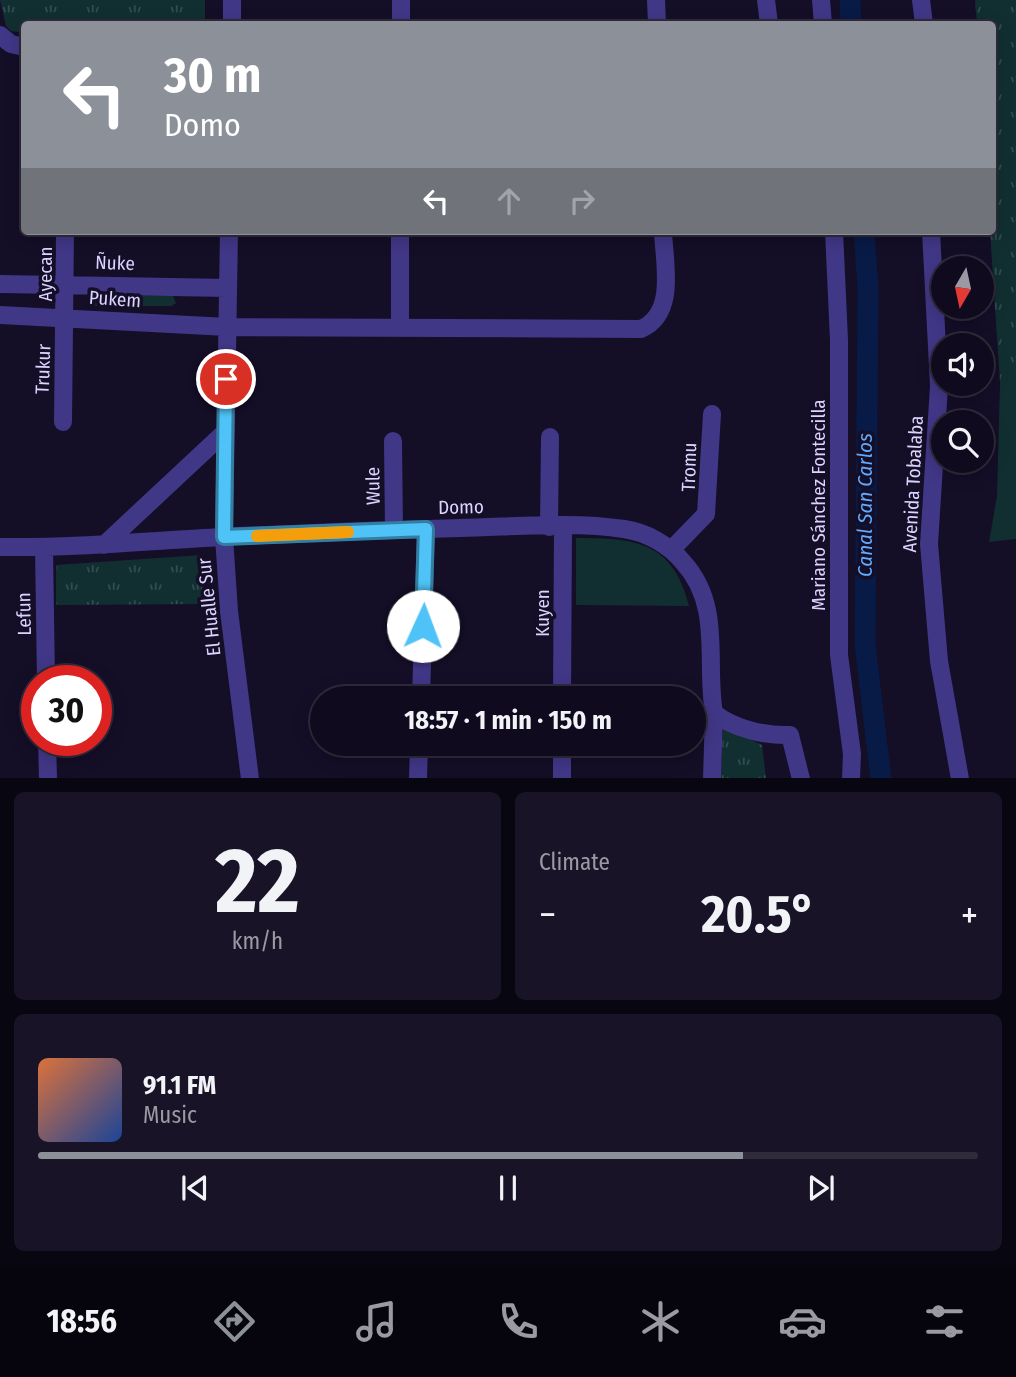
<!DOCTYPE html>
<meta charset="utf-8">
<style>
:root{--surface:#0f0a1d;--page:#181326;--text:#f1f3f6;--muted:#9b9aa4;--line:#2f2b3b;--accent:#8c9099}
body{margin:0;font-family:"Fira Sans Condensed",sans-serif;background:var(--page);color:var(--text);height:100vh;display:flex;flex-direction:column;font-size:26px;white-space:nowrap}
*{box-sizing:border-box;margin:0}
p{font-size:23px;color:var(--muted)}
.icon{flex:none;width:38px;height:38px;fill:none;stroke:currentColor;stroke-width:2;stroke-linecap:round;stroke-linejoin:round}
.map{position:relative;height:778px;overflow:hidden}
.panel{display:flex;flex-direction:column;gap:14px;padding:14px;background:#080610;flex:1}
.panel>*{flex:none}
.top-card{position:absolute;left:21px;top:21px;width:975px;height:214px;border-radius:7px;box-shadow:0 4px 18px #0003,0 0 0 2px var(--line);background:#8c9099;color:#fff;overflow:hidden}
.needle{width:46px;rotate:189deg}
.fabs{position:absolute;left:931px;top:256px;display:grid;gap:14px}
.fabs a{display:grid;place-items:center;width:63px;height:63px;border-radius:50%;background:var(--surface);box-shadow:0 4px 18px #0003,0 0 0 2px var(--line);font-size:35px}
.speed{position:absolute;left:21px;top:665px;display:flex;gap:14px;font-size:35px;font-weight:700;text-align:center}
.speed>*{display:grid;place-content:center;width:91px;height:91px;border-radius:50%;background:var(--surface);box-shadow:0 4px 18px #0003,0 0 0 2px var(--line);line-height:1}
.speed .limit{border:10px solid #d22;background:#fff;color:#111}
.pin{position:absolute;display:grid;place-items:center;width:60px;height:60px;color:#fff;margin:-30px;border:4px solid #fff;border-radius:50%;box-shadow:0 2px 7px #0007}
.me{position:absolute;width:77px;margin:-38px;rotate:2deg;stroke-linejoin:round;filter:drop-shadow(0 0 5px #0008)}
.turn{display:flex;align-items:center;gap:24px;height:147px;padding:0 28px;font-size:32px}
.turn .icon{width:91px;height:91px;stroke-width:2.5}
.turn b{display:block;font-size:49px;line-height:60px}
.lanes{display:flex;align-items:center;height:66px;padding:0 28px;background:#0003;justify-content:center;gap:35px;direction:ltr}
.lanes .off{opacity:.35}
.big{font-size:52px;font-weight:700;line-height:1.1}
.panel .widget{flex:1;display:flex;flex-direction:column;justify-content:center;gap:10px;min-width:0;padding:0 24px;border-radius:10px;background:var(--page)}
.panel .dial{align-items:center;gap:0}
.dial b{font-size:91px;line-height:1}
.song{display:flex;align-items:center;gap:21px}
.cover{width:84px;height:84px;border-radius:10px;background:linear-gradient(135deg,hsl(20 70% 55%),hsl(220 70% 35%))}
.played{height:7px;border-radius:4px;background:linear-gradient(90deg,var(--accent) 75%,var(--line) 75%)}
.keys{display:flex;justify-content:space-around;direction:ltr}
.heat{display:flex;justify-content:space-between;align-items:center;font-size:38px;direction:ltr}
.panel .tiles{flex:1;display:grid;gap:14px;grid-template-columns:1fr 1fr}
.widget:last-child{grid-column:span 2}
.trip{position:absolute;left:310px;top:686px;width:396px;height:70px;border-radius:35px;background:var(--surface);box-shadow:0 4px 18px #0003,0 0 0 2px var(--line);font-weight:700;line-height:70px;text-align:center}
.menu{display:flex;height:112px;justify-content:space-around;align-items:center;background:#06040c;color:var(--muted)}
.menu .icon{width:49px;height:49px}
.menu .current{color:var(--accent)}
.menu b{font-size:32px;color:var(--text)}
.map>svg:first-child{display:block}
</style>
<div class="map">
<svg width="1016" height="779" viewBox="0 0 1016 779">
<defs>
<pattern id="park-tufts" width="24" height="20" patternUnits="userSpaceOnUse" patternTransform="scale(1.75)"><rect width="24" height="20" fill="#112f31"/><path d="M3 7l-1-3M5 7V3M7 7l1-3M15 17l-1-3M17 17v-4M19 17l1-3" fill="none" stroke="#334c50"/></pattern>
</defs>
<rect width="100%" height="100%" fill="#140e27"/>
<!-- grass -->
<path fill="#112f31" d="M91 295 173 296 176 303 172 306H92Z
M1000 382H1016V539L989 542 997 496Z
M576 538C635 538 673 541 689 606L576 605Z"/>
<!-- park -->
<path fill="url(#park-tufts)" d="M0 0H205V23L24 24V33L11 31 6 26Z
M975 0H1016V382H1000L990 231 992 24H977Z
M202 555 203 604 56 605V565Z
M723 726 762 745 766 778 721 779Z"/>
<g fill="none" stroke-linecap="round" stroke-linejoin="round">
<!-- canal -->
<path stroke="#081a46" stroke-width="21" d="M850 0 851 24
M864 231 868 289 865 644 881 779"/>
<!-- minor -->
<path stroke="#413787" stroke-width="18" d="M656 0 657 24
M766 0 769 24
M821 0 823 24
M921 0 924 24
M232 24V0
M401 24V0
M0 35 11 44 24 47
M229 231 224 537 229 611 250 779
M834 231 839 340V655L852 754 851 779
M931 231 939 386 929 544 939 661 960 779
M0 284 228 288
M0 315 227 327 641 329C677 313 664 263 663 231
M400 328V231
M63 422 65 231
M393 441 394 530
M549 527 550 437
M104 545 226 431
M0 547C74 548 148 541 222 537 301 533 381 530 460 528 512 527 573 521 624 529 646 532 669 545 683 562 723 606 705 661 714 713 734 729 766 736 790 735L801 779
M44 547 46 681
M671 550 706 514 712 414
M421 698 426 529
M562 698 563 527
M47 740 48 779
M418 779 419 744
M562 779V744
M712 779 714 713"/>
</g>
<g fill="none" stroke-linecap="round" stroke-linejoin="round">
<!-- route casing -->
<g stroke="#337fa1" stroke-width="18">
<path id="route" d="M226 379 224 537 426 529 423 626"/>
</g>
<!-- route -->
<use href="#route" stroke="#4fc3f7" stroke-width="12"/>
<!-- slow -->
<path stroke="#f59e0b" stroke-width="12" d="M257 536 348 532"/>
</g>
<g text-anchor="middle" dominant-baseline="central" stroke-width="7" stroke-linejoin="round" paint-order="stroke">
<!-- street labels -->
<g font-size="19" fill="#dcd4ff" stroke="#140e27">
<text transform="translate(115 263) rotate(2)">Ñuke</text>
<text transform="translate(45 274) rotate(-90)">Ayecan</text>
<text transform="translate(115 299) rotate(4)">Pukem</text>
<text transform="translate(43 369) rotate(-88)">Trukur</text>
<text transform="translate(689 467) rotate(-88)">Tromu</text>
<text transform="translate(913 484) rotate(-87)">Avenida Tobalaba</text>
<text transform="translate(373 486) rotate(-91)">Wule</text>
<text transform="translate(818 505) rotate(-90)">Mariano Sánchez Fontecilla</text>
<text transform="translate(461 507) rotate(-1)">Domo</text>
<text transform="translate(209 607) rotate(-96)">El Hualle Sur</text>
<text transform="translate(542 613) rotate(-90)">Kuyen</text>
<text transform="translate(24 614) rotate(-91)">Lefun</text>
</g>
<!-- water labels -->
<g font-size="21" font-style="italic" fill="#62aaff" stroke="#140e27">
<text transform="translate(865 505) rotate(-90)">Canal San Carlos</text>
</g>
</g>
</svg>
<div class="fabs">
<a><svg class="needle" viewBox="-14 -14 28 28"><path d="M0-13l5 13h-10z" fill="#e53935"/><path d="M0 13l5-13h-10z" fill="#9b9aa4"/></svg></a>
<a><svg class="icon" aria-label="sound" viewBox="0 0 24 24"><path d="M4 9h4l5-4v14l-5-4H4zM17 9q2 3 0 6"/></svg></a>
<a><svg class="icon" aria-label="search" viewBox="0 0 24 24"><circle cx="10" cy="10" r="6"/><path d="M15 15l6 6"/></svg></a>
</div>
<div class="speed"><div class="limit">30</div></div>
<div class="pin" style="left:226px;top:379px;background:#d93025"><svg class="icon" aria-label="arrive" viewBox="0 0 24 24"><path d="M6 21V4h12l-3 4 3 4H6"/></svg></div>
<svg class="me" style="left:423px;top:626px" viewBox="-20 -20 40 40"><circle r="19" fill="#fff"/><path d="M0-13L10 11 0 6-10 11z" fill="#4fc3f7"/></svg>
<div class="trip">18:57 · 1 min · 150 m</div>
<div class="top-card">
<div class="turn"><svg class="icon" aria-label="left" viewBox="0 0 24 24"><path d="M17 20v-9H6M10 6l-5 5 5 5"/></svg><div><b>30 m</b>Domo</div></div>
<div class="lanes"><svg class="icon" aria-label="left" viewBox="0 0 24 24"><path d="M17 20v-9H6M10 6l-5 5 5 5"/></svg><svg class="icon off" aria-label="ahead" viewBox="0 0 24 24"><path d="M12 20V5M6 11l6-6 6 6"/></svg><svg class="icon off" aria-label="right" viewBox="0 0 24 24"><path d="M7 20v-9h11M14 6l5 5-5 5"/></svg></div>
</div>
</div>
<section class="panel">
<div class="tiles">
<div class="widget dial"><b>22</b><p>km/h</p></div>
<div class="widget"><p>Climate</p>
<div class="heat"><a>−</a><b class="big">20.5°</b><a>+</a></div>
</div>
<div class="widget">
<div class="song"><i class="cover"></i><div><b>91.1 FM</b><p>Music</p></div></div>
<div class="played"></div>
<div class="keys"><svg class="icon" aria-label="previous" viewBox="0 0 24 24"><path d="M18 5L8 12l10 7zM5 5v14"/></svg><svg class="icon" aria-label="pause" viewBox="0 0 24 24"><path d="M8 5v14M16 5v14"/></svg><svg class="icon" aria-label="next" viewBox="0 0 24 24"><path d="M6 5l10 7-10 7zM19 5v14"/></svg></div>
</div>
</div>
</section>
<nav class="menu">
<b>18:56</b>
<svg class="icon current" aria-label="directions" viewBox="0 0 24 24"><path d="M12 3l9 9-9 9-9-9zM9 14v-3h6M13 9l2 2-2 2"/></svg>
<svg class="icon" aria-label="music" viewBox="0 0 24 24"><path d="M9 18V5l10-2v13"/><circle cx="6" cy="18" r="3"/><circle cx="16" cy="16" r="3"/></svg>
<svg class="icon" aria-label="phone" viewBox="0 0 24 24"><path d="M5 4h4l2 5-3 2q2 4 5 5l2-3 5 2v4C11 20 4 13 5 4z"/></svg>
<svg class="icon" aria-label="climate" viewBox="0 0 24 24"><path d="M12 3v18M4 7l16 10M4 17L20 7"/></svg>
<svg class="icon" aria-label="car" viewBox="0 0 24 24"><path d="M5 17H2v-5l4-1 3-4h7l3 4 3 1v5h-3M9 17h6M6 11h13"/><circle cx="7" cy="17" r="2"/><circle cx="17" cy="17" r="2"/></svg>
<svg class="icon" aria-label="filters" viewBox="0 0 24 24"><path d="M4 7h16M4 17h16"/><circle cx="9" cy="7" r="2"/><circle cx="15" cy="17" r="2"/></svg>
</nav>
